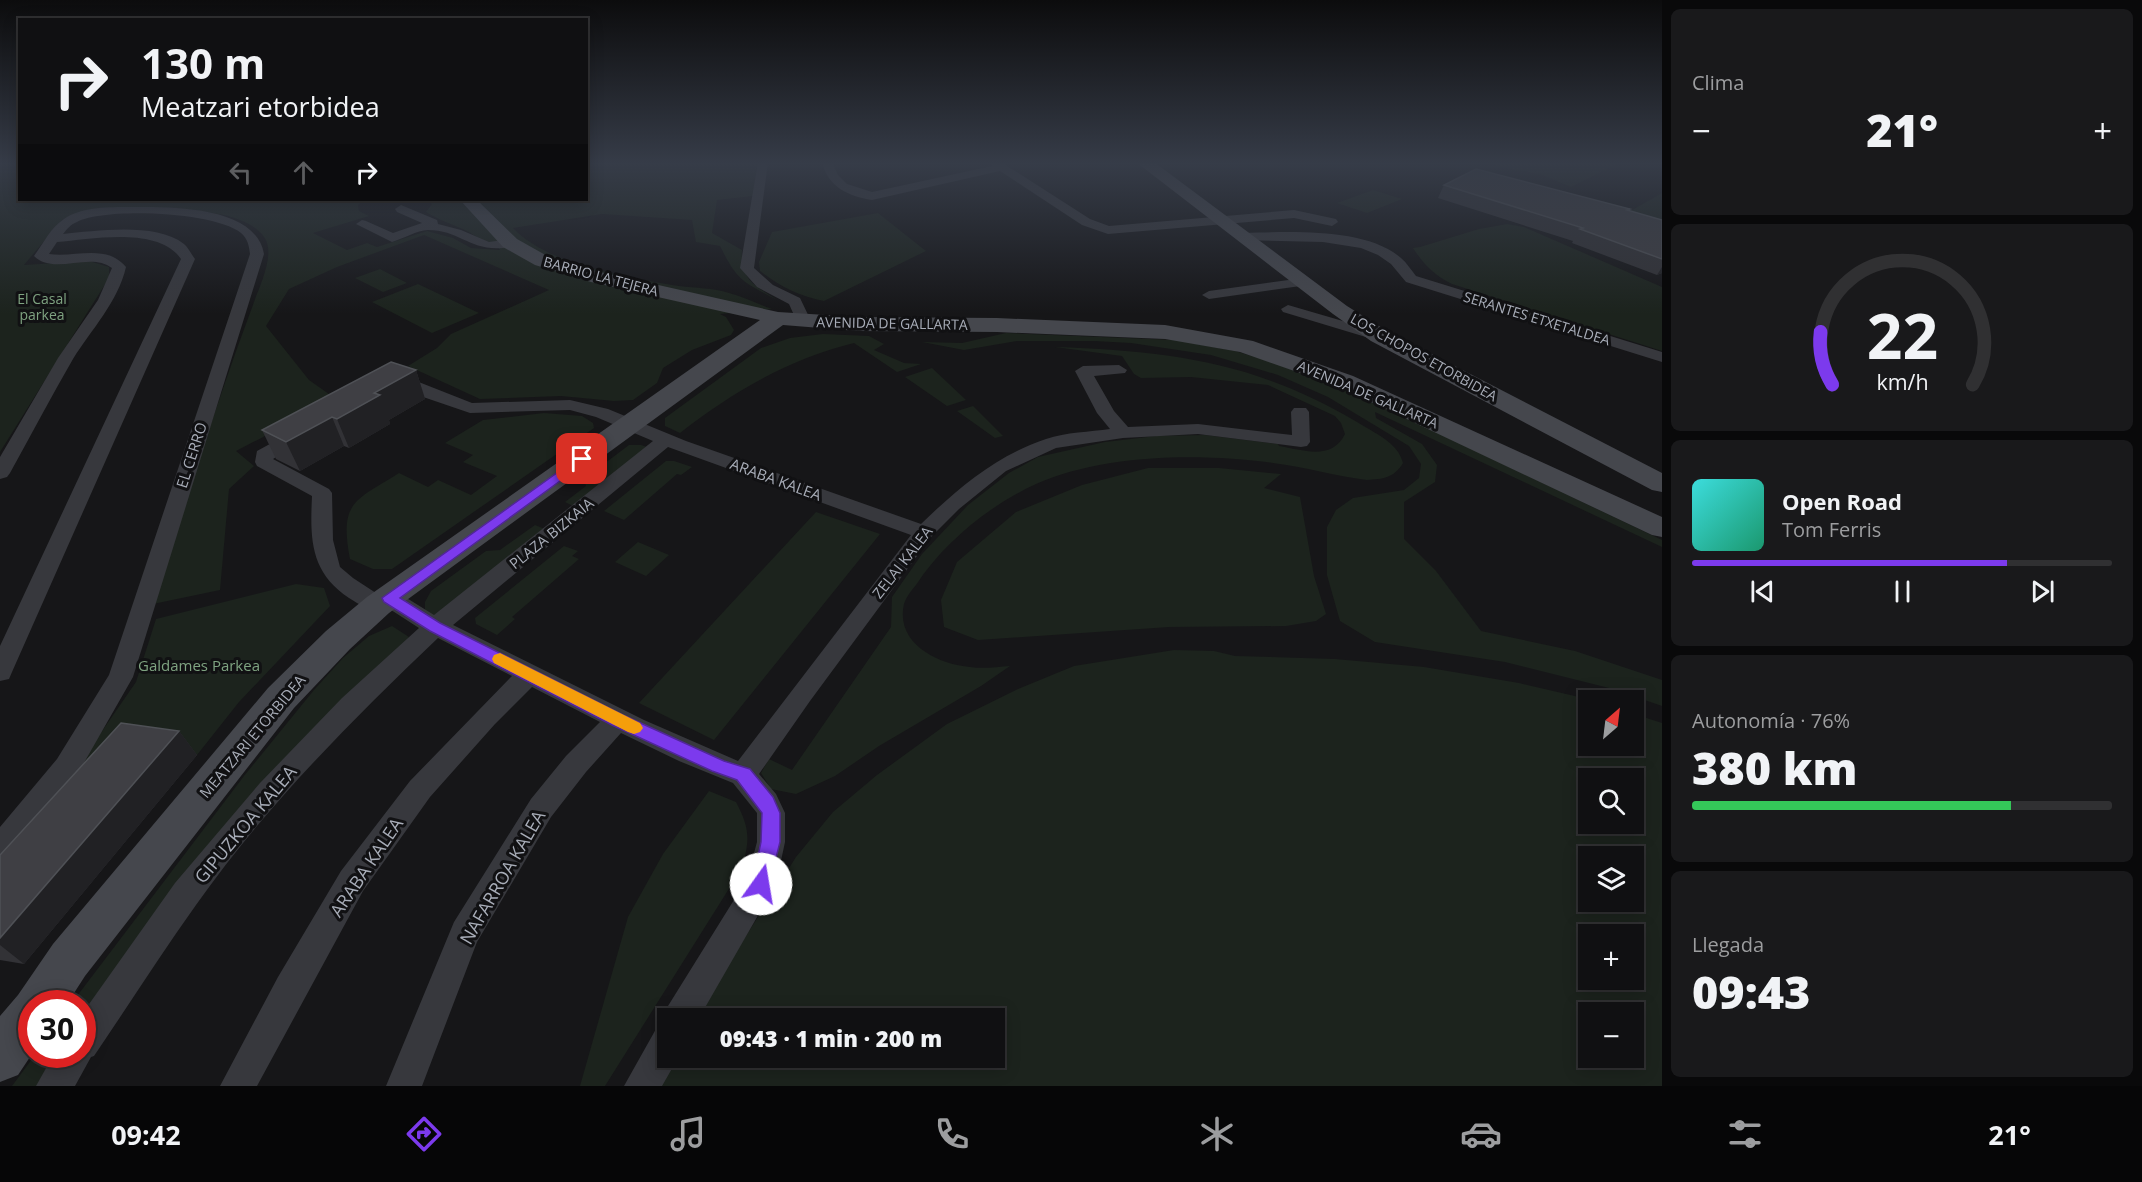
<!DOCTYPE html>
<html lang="es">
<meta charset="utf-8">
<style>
:root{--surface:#101012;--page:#19191b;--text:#f1f3f6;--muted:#9c9d9f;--line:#303032;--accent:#7c3aed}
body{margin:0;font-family:"Open Sans",sans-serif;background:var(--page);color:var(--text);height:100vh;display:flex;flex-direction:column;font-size:22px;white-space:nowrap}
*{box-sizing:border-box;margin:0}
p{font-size:20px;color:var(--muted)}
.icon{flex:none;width:33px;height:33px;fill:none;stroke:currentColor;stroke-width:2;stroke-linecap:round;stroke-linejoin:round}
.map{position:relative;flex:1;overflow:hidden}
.drawer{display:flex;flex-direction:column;gap:9px;padding:9px;background:#09090a;width:480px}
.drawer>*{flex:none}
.guide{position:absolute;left:18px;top:18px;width:570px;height:183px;border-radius:0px;box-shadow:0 3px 15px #0003,0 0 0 2px var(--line);background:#101012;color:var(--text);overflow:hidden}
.needle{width:39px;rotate:28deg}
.fabs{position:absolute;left:1578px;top:690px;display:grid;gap:12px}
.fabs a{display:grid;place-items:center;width:66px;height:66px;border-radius:0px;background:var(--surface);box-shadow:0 3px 15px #0003,0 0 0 2px var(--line);font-size:30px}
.speed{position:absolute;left:18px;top:990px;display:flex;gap:12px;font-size:30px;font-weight:700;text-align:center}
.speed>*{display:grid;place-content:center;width:78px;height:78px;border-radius:50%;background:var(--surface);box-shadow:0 3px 15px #0003,0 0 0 2px var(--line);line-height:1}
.speed .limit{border:9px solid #d22;background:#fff;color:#111}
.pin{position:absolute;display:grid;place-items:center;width:51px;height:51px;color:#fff;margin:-26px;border-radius:12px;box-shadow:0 3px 9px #0006}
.me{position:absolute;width:66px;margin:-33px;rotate:13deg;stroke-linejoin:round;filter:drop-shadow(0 0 4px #0008)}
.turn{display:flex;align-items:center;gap:21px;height:126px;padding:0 24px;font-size:27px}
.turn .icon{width:78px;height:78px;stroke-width:2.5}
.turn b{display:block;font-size:42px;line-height:51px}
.lanes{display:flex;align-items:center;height:57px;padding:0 24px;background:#0003;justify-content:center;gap:30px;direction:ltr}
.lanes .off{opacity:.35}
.big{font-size:45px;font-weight:800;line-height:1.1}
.drawer .tile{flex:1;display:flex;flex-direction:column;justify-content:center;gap:9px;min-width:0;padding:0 21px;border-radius:9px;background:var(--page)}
.drawer .dial{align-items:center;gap:0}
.dial svg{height:156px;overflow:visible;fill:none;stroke:var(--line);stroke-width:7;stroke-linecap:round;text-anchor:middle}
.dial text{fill:var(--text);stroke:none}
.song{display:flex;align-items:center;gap:18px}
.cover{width:72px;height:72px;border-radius:9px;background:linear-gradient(135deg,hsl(180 70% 55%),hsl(160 70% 35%))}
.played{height:6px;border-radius:3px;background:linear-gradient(90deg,var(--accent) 75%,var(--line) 75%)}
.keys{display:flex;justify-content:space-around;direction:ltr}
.heat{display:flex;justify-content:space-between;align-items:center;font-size:33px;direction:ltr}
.charge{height:9px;border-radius:4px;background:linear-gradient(90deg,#34c759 76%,var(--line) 0)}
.trip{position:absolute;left:657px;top:1008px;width:348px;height:60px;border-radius:0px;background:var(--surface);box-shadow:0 3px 15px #0003,0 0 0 2px var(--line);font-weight:800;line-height:60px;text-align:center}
.dock{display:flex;height:96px;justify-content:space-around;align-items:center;background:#060607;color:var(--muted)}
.dock .icon{width:42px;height:42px}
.dock .on{color:var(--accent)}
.dock b{font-size:27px;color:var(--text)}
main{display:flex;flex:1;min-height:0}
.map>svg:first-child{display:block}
</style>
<main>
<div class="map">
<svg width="1662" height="1086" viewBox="0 0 1662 1086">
<rect width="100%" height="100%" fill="#161618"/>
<!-- green -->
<path fill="#1c231d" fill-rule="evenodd" d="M0 162H19L20 200H363L358 205 359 211 369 216 313 233 347 250 367 243 377 247 427 231 453 238 471 248 500 250 495 243C481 242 477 236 465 230 451 224 439 220 426 212L432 204 427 200H586L587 162H757L753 196 717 200 712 233 742 250C740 279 754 285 777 300 742 281 738 282 720 246L696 242 692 220 602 214 513 228C548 265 629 278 679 286 696 288 713 288 729 293 744 297 758 304 772 309L720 314 726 317 734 330 731 335 692 350 663 368 657 383 633 400 614 401 561 396 480 399 408 366 437 348 451 334 549 290 424 235 337 267 289 289 266 326 309 380 336 399 236 451 254 466 229 489 220 590 153 604C185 502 217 401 254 302 260 285 276 253 264 237 235 196 116 213 71 216L61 221 24 265 89 261 109 267V278L0 452Z
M1486 162H1621L1571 187 1540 174 1511 169Z
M1373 190 1402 199 1367 213 1337 203Z
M1662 193V223L1627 213Z
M878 213 926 251 824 301C799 296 780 287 760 271L759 262 772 232Z
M1507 224 1524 227 1662 287V351L1452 284C1434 275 1424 265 1413 248L1420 247 1479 229Z
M380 269 407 283 383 292 355 278Z
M418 284 479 313 432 333 372 302Z
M1006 333 1175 340 1235 351 1272 362 1367 399 1662 540V547L1375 412 1376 418 1422 444 1437 465 1435 482 1404 502V539L1436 571 1481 631 1575 651 1662 680V706L1613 689 1505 662 1375 642 1340 621 1327 575V527L1336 510 1353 498 1404 490 1419 478 1421 464 1409 446 1328 397 1278 375 1211 355 1131 343 1094 341H1017L964 350 922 342 962 343Z
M823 334 869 336 884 344 874 350 904 363 921 364 897 372 854 343C789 359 732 392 680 433L665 426V418L761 348 790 338Z
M1055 347C1171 351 1256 362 1357 422 1374 433 1398 442 1403 463 1394 478 1383 479 1367 480 1335 476 1305 467 1273 463 1200 453 1104 454 1036 484 990 505 944 542 916 585 912 590 906 597 904 604 895 643 937 664 970 667 983 669 997 667 1010 666L981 686 879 746 835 776 796 794 771 789 761 773 769 759 792 770 891 627 892 597 922 554 968 505 1009 473 1038 457 1105 442 1156 436 1205 435 1278 444 1279 446C1303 450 1332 461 1345 434L1341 423 1335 416 1268 385 1191 377 1141 378 1134 374 1122 356Z
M932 368 966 400 947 406 905 377Z
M973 406 1003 436 995 438 957 411Z
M544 413 582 416 593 423 594 428 392 569H373L350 559C339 501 355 501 399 473L428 487 438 480 471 495 497 476 463 462 473 455 445 443 483 420Z
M629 445H641L650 448 575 507 565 502 586 486 584 479Z
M666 461H674L692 467 681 475 677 474 624 520 604 511Z
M1148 468H1219L1281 474 1264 488 1300 497 1314 576 1326 614 1316 621 1286 626 1169 627 978 640 944 627 941 600 957 562 1016 512 1082 485Z
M816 512 880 534 714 740 639 703Z
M535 525 547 530 439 615H430L425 610V602L431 591 486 551 500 550Z
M638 542 669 555 646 576 615 562Z
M564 546 578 551 572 556 579 559 512 617 515 619 497 635 476 624 475 618Z
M296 584 324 588 330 606 239 702 197 755 140 747 44 815 136 682 156 619Z
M392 626 409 637 83 1025 82 1004H71L244 776 314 690 343 658 369 636Z
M1174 650 1214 651 1235 656 1335 659 1424 667 1519 683 1592 700H1588V746H1634V714L1662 723V1086H659L673 1058H994V1018H694L796 857 833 812 877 775 947 724 1018 689 1074 666ZM1588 778H1634V824H1588ZM1588 856H1634V902H1588ZM1588 934H1634V980H1588ZM1588 1012H1634V1058H1588Z
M709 791 736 802C750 829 750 839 742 868L605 1086H580L628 917 663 854Z
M35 1055H62L39 1086H12Z"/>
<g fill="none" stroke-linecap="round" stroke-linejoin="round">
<!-- street -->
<path fill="#37383d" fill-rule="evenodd" d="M758 162H768L754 268 773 285 800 298 811 321 808 324H798L789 304 757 287 740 268Z
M822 162H832L838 175 847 184 872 192 992 166 989 162H1001L1090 219 1109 226 1294 210 1336 219 1338 222 1332 226 1294 218 1108 234 1082 225 1000 171 872 200C848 196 828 187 822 162Z
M401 205 437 220 438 224 461 230 489 242 510 239 517 243 515 246C472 256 463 230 428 230 417 230 403 239 392 242L356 224 362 220 366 221 393 233 422 223 397 212 395 209Z
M134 207C172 207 256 206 264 254L133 677 77 775 10 858 0 862V827L57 759 109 675 250 254C249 246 248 239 241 233 215 212 106 207 77 222 71 224 67 229 63 234 96 231 156 222 184 244 188 247 191 254 195 259L12 672 9 679 0 681V646L181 259C159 226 92 239 57 242L49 254C75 258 106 243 126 267 118 302 91 330 73 359 51 397 31 435 10 473L7 477 0 479V457L58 358 98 300 112 268C90 251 54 276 34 256 43 244 51 227 64 219 82 206 113 207 134 207Z
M1244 233C1289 232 1365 227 1401 258 1407 263 1411 270 1416 276L1662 352V362L1406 282 1391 264 1378 255 1361 248 1323 242 1239 240 1238 237 1239 234Z
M1303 278 1308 279 1310 282 1308 285 1209 299 1202 295 1209 291Z
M1288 305 1384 333 1387 336 1379 341 1283 312 1281 309Z
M1119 365 1127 370 1125 373 1094 376 1114 411 1128 427 1198 424 1292 435 1291 412 1294 408H1306L1309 412 1310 442 1307 446 1301 447 1198 434 1123 438 1056 448 1006 471 959 509 931 537 810 701 759 774 776 794 785 813V842L776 884 699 1018H668V1058H678L662 1086H624L656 1029 666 1025 663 1018 668 1006 747 879 757 842V813L733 783 679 761 621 733 586 772 551 817 477 942 422 1086H386L454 922 531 799 566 756 600 722 532 687 495 724 430 797 363 891 257 1086H220L278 977 341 871 410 781 512 676 438 638C351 721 265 807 196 905 161 954 128 1006 94 1056L91 1057 75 1086H36L54 1054H82V1014L175 883 260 783 342 698 419 628 388 608 378 613C367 610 359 604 349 598 310 572 310 539 312 496L257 466 255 462 257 451 290 433H302L305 437 302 441 273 459 329 489 332 493 333 540 340 567 353 578 379 595 389 590 397 592 434 615 653 441 596 417 570 410 470 413 391 386 389 382C393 376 399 376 406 377L472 403 570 400 608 409 686 441 921 524C958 488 997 455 1046 439 1066 432 1090 432 1110 429L1097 413 1075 371 1083 366ZM668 447 911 535 738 761 644 720 453 625Z"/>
<!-- secondary -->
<path fill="#45474d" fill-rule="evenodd" d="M1136 162H1154L1347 306 1387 331 1662 473V492L1652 490 1371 341 1333 314Z
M460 200H477L517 239 549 257 596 271 778 312 858 317 997 318 1165 325 1253 341 1353 376 1662 517V537L1652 535 1337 386 1240 352 1165 339 997 332 858 331 783 325 389 613 350 649 294 708 85 976 67 1004H32V1054L18 1075 0 1082V1016L18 995 53 944 268 688 326 631 367 597 760 320 591 282 535 265 503 247Z"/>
</g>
<!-- wall -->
<path fill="#323236" d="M1444 185 1629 211 1662 220V273L1657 275 1572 243 1573 241 1438 198Z
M416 370 425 399 389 420 390 424 349 448 344 446 300 471 276 459 262 430Z
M179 731 197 755 24 964 0 960V855Z"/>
<!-- shaded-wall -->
<path fill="#212124" d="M1662 267V273L1657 275Z
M416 370 425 399 389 420 390 424 349 448 337 419 374 393Z
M332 417 344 446 300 471 286 442Z
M179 731 197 755 24 964 0 945V938Z"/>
<!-- building -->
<path fill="#3f3f44" stroke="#4f5156" stroke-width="1.5" d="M1476 169 1630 209 1627 210 1662 220V259L1580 229 1583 228 1444 185Z
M391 362 416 370 374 393 380 395 337 419 332 417 286 442 262 430Z
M121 723 179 731 0 938V855Z"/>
<!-- sky -->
<linearGradient id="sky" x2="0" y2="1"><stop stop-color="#0c0c0d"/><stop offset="0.52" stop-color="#363c48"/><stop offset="1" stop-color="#363c48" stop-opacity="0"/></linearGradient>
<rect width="1662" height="314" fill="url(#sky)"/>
<!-- route -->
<path fill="#7c3aed" stroke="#51269a" stroke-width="1.5" d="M582 455 588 459 586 462 400 598 440 623 623 715 724 761 750 769 773 797 780 813V842L768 890 761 893 754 890 752 884 761 842 762 813 737 780 712 771 612 725 430 631 384 602 382 598Z"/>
<!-- slow -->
<path fill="#f59e0b" d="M500 653 640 723 643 728 640 732 634 734 628 732 494 663 492 659 494 655Z"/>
<g text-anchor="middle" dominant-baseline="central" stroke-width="6" stroke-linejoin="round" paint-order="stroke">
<!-- far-street labels -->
<g font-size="14" fill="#a8adb8" stroke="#111113">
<text transform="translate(601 276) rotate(15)">BARRIO LA TEJERA</text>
<text transform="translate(1537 318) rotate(17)">SERANTES ETXETALDEA</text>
<text transform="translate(892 323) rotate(1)">AVENIDA DE GALLARTA</text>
<text transform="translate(1424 357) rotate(29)">LOS CHOPOS ETORBIDEA</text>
<text transform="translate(1368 394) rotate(23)">AVENIDA DE GALLARTA</text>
</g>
<!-- far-park labels -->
<g font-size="14" fill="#7fa381" stroke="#111113">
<text x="42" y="298">El Casal<tspan x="42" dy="16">parkea</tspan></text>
</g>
<!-- street labels -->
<g font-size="15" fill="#a8adb8" stroke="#111113">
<text transform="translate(191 455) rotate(-72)">EL CERRO</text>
<text transform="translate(776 479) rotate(20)">ARABA KALEA</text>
<text transform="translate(551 533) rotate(-39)">PLAZA BIZKAIA</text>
<text transform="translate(902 562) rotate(-52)">ZELAI KALEA</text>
<text transform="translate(252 736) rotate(-50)">MEATZARI ETORBIDEA</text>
</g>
<!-- park labels -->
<g font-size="15" fill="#7fa381" stroke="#111113">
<text x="199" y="665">Galdames Parkea</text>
</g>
<!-- near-street labels -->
<g font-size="18" fill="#a8adb8" stroke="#111113">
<text transform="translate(245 824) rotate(-50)">GIPUZKOA KALEA</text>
<text transform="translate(366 867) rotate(-56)">ARABA KALEA</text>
<text transform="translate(502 877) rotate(-60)">NAFARROA KALEA</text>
</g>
</g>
</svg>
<div class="fabs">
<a><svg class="needle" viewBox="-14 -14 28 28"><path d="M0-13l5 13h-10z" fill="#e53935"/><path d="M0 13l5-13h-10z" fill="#9c9d9f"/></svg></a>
<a><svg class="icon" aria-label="search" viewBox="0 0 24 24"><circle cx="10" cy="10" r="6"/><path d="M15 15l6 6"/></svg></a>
<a><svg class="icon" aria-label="layers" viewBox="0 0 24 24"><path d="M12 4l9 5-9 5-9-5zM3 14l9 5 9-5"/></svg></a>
<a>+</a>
<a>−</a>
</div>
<div class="speed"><div class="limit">30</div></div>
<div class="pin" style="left:582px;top:459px;background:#d93025"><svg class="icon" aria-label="arrive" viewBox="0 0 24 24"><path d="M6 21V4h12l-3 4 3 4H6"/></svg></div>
<svg class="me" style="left:761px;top:884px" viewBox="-20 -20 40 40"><circle r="19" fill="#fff"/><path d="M0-13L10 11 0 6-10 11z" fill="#7c3aed"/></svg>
<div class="trip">09:43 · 1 min · 200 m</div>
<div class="guide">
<div class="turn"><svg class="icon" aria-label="right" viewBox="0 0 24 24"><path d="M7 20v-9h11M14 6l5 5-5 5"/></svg><div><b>130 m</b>Meatzari etorbidea</div></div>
<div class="lanes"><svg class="icon off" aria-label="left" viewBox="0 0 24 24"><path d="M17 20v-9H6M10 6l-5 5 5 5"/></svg><svg class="icon off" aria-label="ahead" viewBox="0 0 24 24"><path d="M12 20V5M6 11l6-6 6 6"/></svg><svg class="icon" aria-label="right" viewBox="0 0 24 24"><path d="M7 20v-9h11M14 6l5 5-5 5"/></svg></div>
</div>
</div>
<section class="drawer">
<div class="tile"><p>Clima</p>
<div class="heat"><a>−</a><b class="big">21°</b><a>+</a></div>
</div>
<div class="tile dial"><svg viewBox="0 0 100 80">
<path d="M14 69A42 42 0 1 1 86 69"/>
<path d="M14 69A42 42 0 0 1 8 42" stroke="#7c3aed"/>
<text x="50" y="56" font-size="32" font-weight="700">22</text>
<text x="50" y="72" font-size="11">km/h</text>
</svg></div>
<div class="tile">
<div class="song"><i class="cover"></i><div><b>Open Road</b><p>Tom Ferris</p></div></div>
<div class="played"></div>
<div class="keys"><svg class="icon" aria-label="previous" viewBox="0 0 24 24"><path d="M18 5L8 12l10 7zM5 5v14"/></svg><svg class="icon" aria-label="pause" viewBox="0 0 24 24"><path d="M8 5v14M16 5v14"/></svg><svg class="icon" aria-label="next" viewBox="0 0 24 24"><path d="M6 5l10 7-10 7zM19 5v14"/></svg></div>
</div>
<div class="tile"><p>Autonomía · 76%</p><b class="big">380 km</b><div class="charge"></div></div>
<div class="tile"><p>Llegada</p><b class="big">09:43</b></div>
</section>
</main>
<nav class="dock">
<b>09:42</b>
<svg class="icon on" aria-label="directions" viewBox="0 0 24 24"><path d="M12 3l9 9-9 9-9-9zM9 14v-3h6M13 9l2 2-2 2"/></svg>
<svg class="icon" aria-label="music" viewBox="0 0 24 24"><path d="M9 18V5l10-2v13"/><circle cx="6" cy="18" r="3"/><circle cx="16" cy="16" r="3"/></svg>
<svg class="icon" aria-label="phone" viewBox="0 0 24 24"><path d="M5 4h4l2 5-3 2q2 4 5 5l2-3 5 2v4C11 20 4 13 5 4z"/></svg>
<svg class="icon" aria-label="climate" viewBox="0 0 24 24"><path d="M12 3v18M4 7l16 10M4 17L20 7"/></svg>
<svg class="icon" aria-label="car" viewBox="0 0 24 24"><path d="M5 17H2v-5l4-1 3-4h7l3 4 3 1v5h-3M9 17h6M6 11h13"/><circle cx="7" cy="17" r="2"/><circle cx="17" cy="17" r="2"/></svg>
<svg class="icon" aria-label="filters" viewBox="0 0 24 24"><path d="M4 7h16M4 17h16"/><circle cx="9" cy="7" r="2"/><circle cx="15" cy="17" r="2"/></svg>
<b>21°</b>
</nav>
